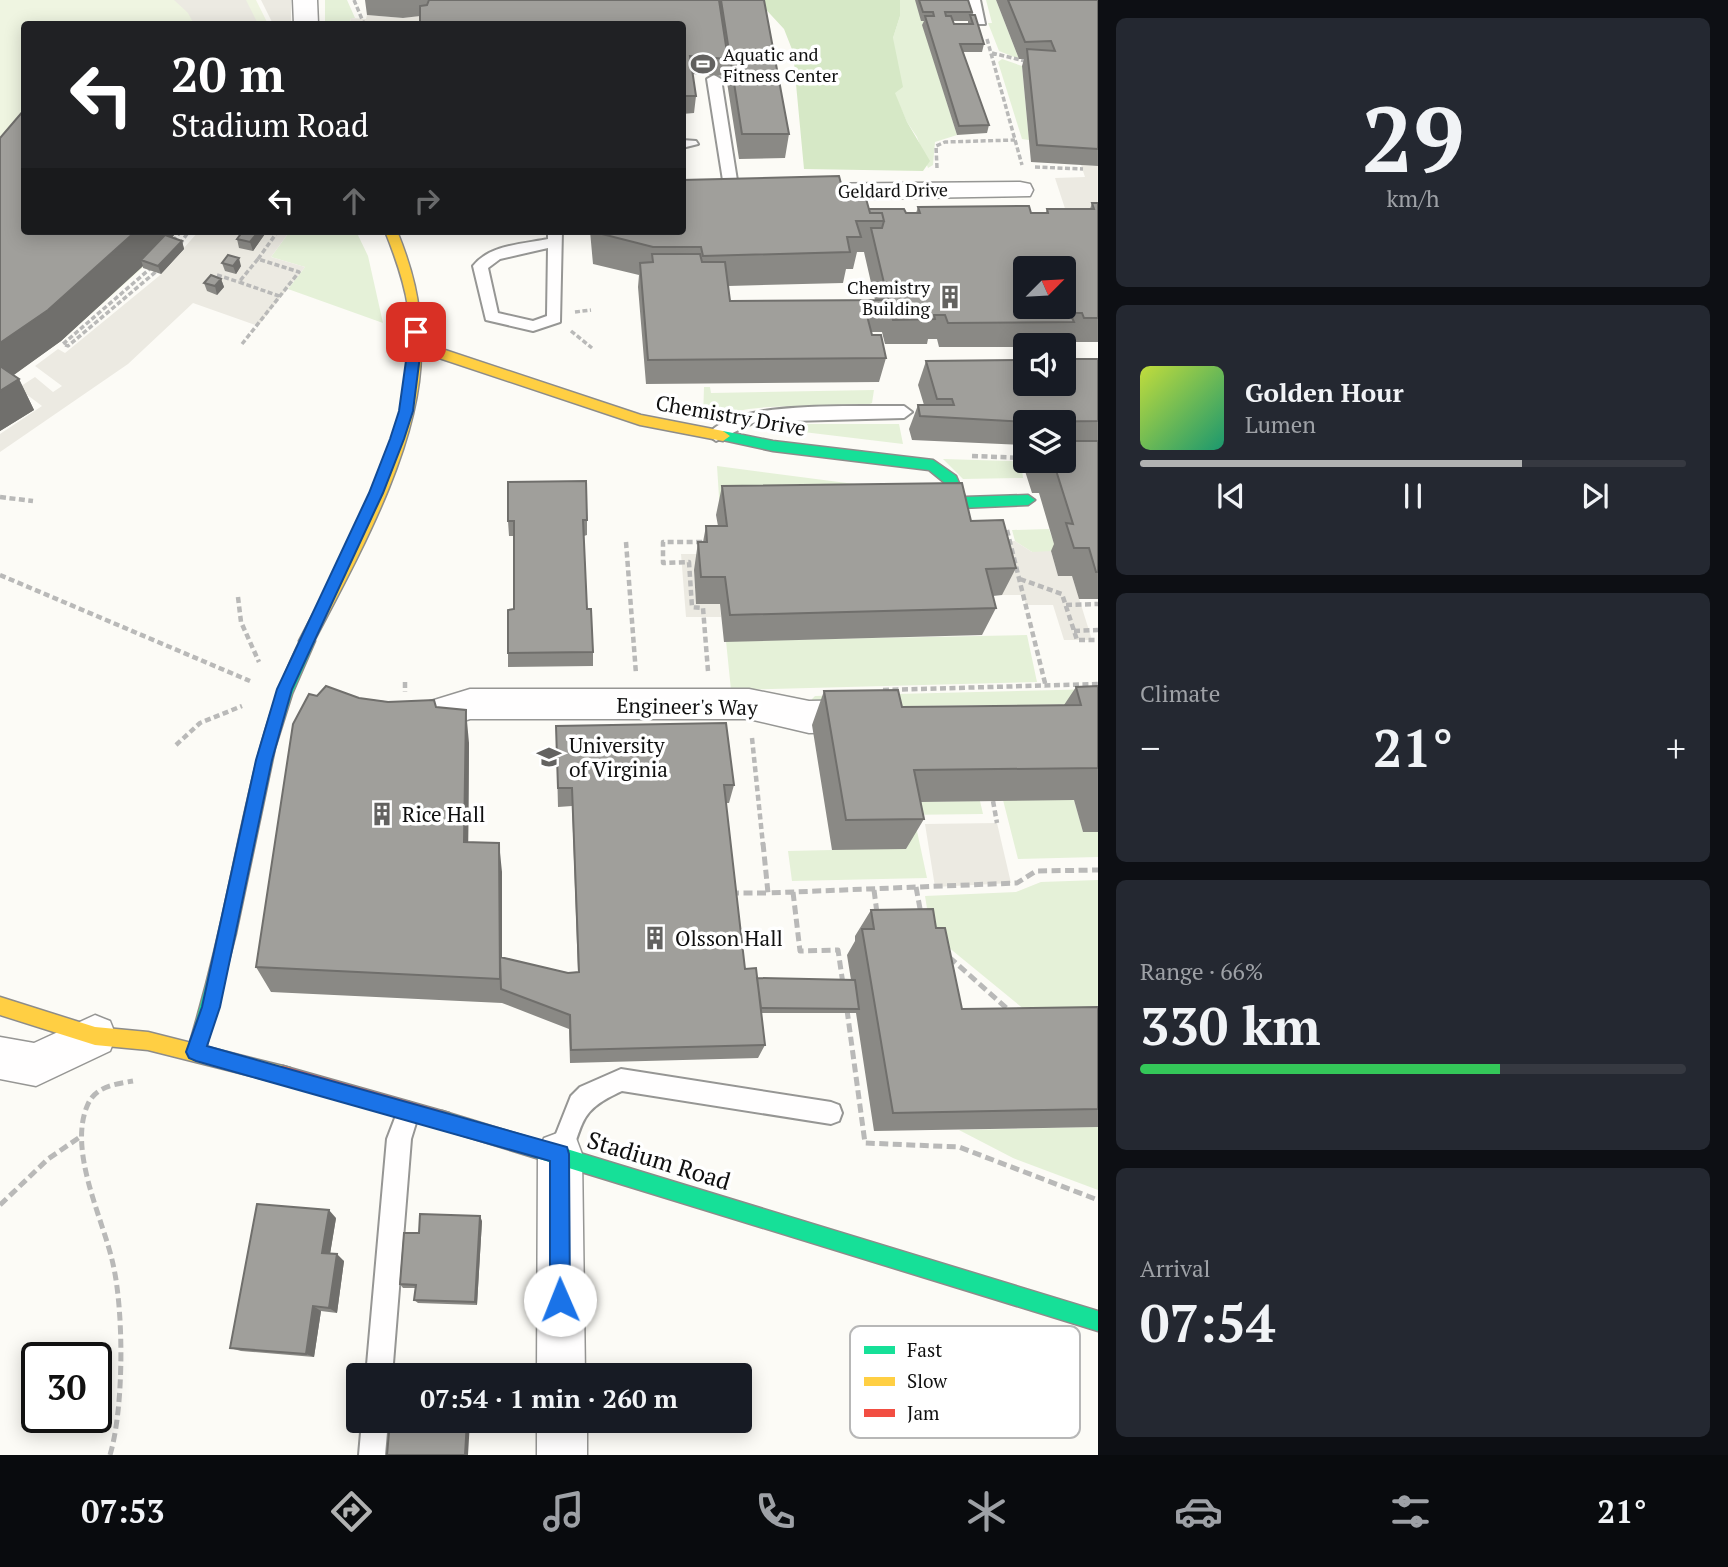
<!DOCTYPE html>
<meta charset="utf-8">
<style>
:root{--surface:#171b24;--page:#242831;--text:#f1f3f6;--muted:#9ea1a6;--line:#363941;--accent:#b1b2b2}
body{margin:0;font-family:"PT Serif",serif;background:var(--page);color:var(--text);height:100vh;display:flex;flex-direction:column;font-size:26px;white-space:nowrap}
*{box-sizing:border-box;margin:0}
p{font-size:23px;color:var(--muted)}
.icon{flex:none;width:38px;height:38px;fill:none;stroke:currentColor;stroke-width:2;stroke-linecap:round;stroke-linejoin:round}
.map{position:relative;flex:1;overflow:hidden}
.panel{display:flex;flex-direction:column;gap:18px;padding:18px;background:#0d0f14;width:630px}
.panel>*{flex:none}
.guide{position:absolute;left:21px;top:21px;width:665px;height:214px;border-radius:7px;box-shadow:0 4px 18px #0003;background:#202124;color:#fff;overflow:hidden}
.needle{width:46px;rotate:66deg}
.controls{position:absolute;left:1013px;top:256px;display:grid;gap:14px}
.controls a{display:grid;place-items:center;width:63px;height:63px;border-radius:7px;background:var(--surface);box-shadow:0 4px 18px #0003;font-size:35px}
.speed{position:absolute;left:21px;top:1342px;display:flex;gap:14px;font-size:35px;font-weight:700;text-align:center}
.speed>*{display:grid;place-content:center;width:91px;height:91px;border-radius:50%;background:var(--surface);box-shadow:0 4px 18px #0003;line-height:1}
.speed .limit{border:4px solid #111;border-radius:10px;background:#fff;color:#111}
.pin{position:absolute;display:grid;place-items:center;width:60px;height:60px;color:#fff;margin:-30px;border-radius:14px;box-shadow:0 4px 10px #0006}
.me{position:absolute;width:77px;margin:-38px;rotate:359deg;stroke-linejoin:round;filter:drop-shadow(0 0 5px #0008)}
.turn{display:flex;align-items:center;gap:24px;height:147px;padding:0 35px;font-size:32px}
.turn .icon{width:91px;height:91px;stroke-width:2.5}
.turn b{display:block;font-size:49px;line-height:60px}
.lanes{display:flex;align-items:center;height:66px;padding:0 35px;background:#0003;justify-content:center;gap:35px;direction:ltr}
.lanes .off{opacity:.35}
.big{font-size:52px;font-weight:800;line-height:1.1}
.panel .tile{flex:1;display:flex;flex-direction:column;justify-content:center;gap:10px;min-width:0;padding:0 24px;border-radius:10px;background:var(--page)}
.panel .dial{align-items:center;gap:0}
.dial b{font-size:91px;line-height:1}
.song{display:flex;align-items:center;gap:21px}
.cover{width:84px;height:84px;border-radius:10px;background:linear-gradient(135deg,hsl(70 70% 55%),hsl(160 70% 35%))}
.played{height:7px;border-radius:4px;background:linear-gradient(90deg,var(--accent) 70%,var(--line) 70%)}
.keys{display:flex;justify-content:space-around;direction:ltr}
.heat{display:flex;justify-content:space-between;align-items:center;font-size:38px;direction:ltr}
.charge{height:10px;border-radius:5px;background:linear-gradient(90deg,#34c759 66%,var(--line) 0)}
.trip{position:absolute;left:346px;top:1363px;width:406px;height:70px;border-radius:7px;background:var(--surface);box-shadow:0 4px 18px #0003;font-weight:800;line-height:70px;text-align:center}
.dock{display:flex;height:112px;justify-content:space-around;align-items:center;background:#090b0e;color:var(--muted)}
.dock .icon{width:49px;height:49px}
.dock .active{color:var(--accent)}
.dock b{font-size:32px;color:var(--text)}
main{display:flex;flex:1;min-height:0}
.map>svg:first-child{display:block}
</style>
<main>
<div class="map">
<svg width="1098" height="1455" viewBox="0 0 1098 1455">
<rect width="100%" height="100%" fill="#fcfbf6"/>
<!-- green -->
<path fill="#e5f1d8" d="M325 0H347L355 18H351L350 23H325Z
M900 0H915L931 21 923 26 957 135 935 142 933 165 923 171 928 168 917 137 907 122 894 93 893 38 900 16Z
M986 0H996L1019 59 999 51 988 23H992Z
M1002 59 1022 66 1029 140 1022 139 998 62Z
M290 231H356L368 256 383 323 288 289 305 267 271 257Z
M704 387H710L711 393 874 390 872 403 860 408C826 409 740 399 715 421L703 419Z
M770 424H899L903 444 762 427Z
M943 459 1042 462 1098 468 1022 469 1023 478 963 479Z
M717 466 916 492 720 512Z
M1049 529 1057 552H1032L1015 541 1012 530Z
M1027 635 1037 682 731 690 726 641Z
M1098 689V704L822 707 813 704 812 699 815 696Z
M1003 800H1074L1083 832H1098V857L1018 859Z
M980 801 983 814 900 815 898 802Z
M917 831 927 878 792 881 788 851 832 850Z
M1098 880V1011L1025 1010 931 933 925 896 1016 892 1041 882Z
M1098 1127V1190L1013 1158 959 1130Z"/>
<!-- forest -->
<path fill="#d6e8c6" d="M757 0H900V16L893 38 903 87 895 93 907 122 930 161 923 171 804 169 793 52 784 29Z"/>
<!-- pitch -->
<path fill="#eff5e1" d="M0 0H256L268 24H24V231L150 261 61 341 1 384 34 410 0 431Z"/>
<!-- plaza -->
<path fill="#eceae2" d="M174 0H246L258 24H194L188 13Z
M261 0H291V24H273Z
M431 14 422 24H350L351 18 366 19 367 15 403 18Z
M1081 165 1098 166V227L1073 233 1055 178 1085 177Z
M199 231H252V251L267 231H290L271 257 305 267 258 326 193 303 128 364 0 452V434L42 406 18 388 35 377 53 392 62 386 35 366 58 349 65 353 159 276Z
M1015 541 1032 552 1051 551 1058 576H1072L1092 640H1064L1053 605H1026L1023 595H1001L987 542Z
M681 554H701L694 571 696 604H720L721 617H686Z
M997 823 1011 883 935 887 925 824Z"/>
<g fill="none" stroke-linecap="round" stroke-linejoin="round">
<!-- lane casing -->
<g stroke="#969694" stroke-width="4">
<path id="lane" d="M968 0H980L985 24H977Z
M714 75 721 79 739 193 732 197 725 193 707 79Z
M682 140 696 141 698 144 682 148Z
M548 231H562L560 322 533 331 486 320 473 266C489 245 523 244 548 239ZM548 248 547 316 533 321 498 313 488 268 500 259Z
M904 406 912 412 904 418 755 422 716 441 708 435C731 399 862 407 904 406Z
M621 1069 831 1102 839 1105 842 1113 839 1121 831 1124 622 1091C578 1111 585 1121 568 1162L560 1166 552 1162 548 1154 571 1096 580 1087Z
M408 1102 416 1105 419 1113 411 1139 392 1376H366L387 1139 400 1105Z
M362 1421H388L385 1455H359Z"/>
</g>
<!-- street casing -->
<g stroke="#969694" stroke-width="3">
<path id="street" d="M293 0H317L318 24H294Z
M1020 182 1030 184 1033 190 1030 196 794 200 784 198 781 192 784 186 794 184Z
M470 689H749L809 701 863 700 876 705 881 716 876 727 863 732 809 733 749 719H470L408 739 395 734 390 723 395 712Z
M95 1015 110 1021 116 1036 110 1051 36 1086 0 1079V1037L34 1043Z
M560 1132 576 1138 582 1154 585 1376H537L538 1154 544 1138Z
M537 1421H587V1455H537Z"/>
</g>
<!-- fast casing -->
<g stroke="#8d8c8a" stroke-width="3">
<path id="fast" d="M723 431 773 441 933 460 956 476 965 497 1028 495 1035 500 1028 505 960 508 955 507 945 483 929 470 773 451 718 439 716 436Z
M307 635 312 637 315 641 292 694 275 748 236 933 205 1052 202 1058 196 1061 190 1058 187 1052C204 996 218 939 230 881 248 797 263 714 302 637Z
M442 1111 1098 1311V1331L442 1129 435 1127 433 1120 435 1113Z"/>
</g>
<!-- slow casing -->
<g stroke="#8d8c8a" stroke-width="3">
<path id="slow" d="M385 231H397C412 268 421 302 421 342L641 415 723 431 730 436 723 441 640 425 421 352C421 447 355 562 312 645H302L299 641C351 540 422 426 408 307 404 281 395 256 385 231Z
M0 997 95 1027 148 1032 283 1066 290 1068 292 1075 290 1082 283 1084 148 1050 95 1045 0 1015Z"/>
</g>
<!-- jam casing -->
<g stroke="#8d8c8a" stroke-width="3">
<path id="jam" d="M283 1066 442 1111 449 1113 451 1120 449 1127 442 1129 283 1084 276 1082 274 1075 276 1068Z"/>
</g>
<!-- path-far2 -->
<path stroke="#b9b9b8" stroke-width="3.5" stroke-dasharray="5 2.5" stroke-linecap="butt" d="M354 0 364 24
M987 39 1022 165
M992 53 1029 62
M1035 167 1083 169
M937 168 936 146 945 142 1015 140
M173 241 181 231
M180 244 189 231
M258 259 278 231
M152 267 63 344 68 346 165 264 169 266
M217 275 239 282
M575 312 591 310
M571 331 592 348
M242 344 299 272 258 259 239 282 279 296"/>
<!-- path-far1 -->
<path stroke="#b9b9b8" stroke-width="4.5" stroke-dasharray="6 3.5" stroke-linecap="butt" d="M972 456 1026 458
M0 497 33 501
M1007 530 1046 687
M626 542 636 674
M0 575 250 681
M1020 579 1062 594 1077 640H1098
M238 597 241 622 259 662
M1066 605 1098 604
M1074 631 1098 630
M708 671 703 608 692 607 689 562 663 563V542H709
M405 682V692
M883 690 1098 684
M752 738 763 845
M176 745 200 723 242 706
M993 801 997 823"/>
<!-- path -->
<path stroke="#b9b9b8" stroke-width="5" stroke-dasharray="9 4.5" stroke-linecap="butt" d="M763 843 768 893 1017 883 1036 871 1098 870
M916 887 921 914
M874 890 877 913
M793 892 800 951 838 950 843 984
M730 893H768
M949 957 1011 1012
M847 1010 865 1143 959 1147 1098 1200
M0 1205 48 1159 80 1137
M110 1455C124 1408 124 1312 113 1264 103 1218 67 1150 88 1104 96 1086 116 1084 133 1081"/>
<!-- lane -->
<use href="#lane" fill="#fffefe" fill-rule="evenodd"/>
<!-- street -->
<use href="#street" fill="#fffefe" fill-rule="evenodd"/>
<!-- fast -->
<use href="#fast" fill="#16e098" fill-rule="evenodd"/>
<!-- slow -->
<use href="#slow" fill="#ffcf43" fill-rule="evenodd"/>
<!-- jam -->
<use href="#jam" fill="#f24e42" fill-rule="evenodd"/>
</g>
<!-- wall -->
<path fill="#8a8985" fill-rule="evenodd" d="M365 0H764L789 134 785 158 739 159 726 76 692 74 696 96 694 113 682 114V24L420 16 403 18 367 15Z
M915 0H968L972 12 971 15 984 44 982 52H963L989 125 987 133 957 135 922 25 924 21H921ZM953 21H968V24H954Z
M996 0H1098V166L1031 162 1022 66 1024 59H1019Z
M844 195 869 209 906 213H916L918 207 1046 213 1047 209H1090L1092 203H1098V342H1072L1071 338H1067L1063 345H1026V347H939L937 339H928L927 344H885L882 332H871L872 335 886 358 879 382 646 384 638 287 639 275 593 264 590 231H682ZM857 252H864L875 300 730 301 728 286 843 283 846 269H853Z
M24 231H177L172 238 182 241 184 249 161 274 143 268V266L61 341 13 375 19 379 34 410 0 431Z
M243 231H267L253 251 239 248 237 239Z
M222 263 241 266 236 274 225 271Z
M221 279 224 287 217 295 207 291 204 283Z
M1098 359V599H1079L1072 576H1058L1051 551 1054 544 1039 493H1032L1025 471 1030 460H1064V422H1026V445L912 440 909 429 918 405H924L918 385 926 361Z
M722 486 971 521 1016 568 1002 595 993 596 996 608 982 635 724 642 720 604H696L694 570 698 542H703L706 526H718L716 515Z
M587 520V535L584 536 587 609 593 652V666L508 667V653L514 609V536H509L508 521Z
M1098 686V832H1083L1074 800 921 802 924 819 906 849 832 850 812 725 824 691 902 707 1064 705 1076 687Z
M317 696 359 698 436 707 469 743 468 842 502 872V957L568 973 578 972 572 806 558 807 556 726 734 785 729 803H726L745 969 757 978 851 980 847 955 855 941V936L871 910 936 928 962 1009 1098 1007V1127L874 1131 856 1013H761L765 1045 758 1058 570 1063 569 1029 502 1003 271 992 256 967Z
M336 1218 330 1254 344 1261 337 1313 321 1311 314 1357 241 1351 230 1348Z
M482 1221 477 1305 418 1303 414 1300 416 1288H403L400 1284 419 1233Z"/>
<!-- shaded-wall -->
<path fill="#706f6c" d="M136 231H177L167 244 141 260 143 266 61 341 0 385V343Z
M259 231H267L253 251 250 242Z
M182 241 184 249 161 274 158 266Z
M239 258 241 266 236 274 233 266Z
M221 279 224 287 217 295 215 286Z
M19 379 34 410 0 431V391Z
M466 710 469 743 468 872 464 842Z
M499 843 502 872V990L501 989 500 979Z
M329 1210 336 1218 329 1260 322 1253Z
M480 1216 482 1221 477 1305 475 1302Z
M337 1254 344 1261 337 1313 329 1308Z
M313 1306 321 1311 314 1357 306 1354Z
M467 1421H470L468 1455H465Z"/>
<!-- building -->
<path fill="#a09f9b" stroke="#706f6c" stroke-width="2" fill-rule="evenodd" d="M429 0H719L728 59 690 56 696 96H682V24H420V6L427 5Z
M721 0H764L789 134H742Z
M919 0H968L972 12H945L946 16H951L954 24H973L970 15H975L984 44H960L989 125 959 126 925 16H934L933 12H923Z
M1008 0H1098V149L1037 145 1027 49 1055 51 1051 41 1025 42Z
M24 110V231H136L48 310 0 343V138Z
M839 176 844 195H865L870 213H882L884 221H856L861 237H847L850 252 703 256 701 247H653L594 232V231H682V180Z
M1092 203H1098V318H1084L1082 313H1070L1074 322 948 323 945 315H934L935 319 893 320 890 307 865 308 872 335H881L886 358 648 360 640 263 653 262 652 254H700L702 262H725L730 301 888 300 871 228H882L884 221 882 213H870L869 209H904L906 213H920L918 207 1029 206 1031 213H1048L1047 209H1094ZM1026 268H1064V306H1026Z
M243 231H259L250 242 237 239Z
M165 235 182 241 158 266 141 260Z
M228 255 239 258 233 266 222 263Z
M211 275 221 279 215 286 204 283Z
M1064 359H1098V421L1026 422 920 416 918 405H954L952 399H937L926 361 1026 360V383H1064Z
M0 366 19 379 0 391Z
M1064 441H1098V572H1096L1089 548H1074L1066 523 1073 524 1054 464H1047L1046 460H1064Z
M586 481 587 520H583L587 609H591L593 652 508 653V610L514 609V521H508V482Z
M962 483 971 521 1003 520 1016 568 986 569 996 608 730 615 725 577H701L698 542H707L706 526H727L722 486Z
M326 686 359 698 388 702 434 700 436 707 466 710 464 842 499 843 500 979 256 967 293 724 309 694 317 696Z
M1098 686V768L914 770 924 819 846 820 824 691 898 690 902 707 1081 705 1076 687Z
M726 723 734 785H724L745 969 756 968 765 1045 571 1050 570 1015 501 989 500 957 568 973 579 972 572 788H558L556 726Z
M933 909 936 928H945L962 1009 1098 1007V1109L893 1113 862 929H874L871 910Z
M757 978 855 980 859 1009 761 1008Z
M257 1204 329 1210 322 1253 337 1254 329 1308 313 1306 306 1354 230 1348Z
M420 1214 480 1216 475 1302 414 1300 416 1285 400 1284 404 1233H419Z
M390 1421H467L465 1455H387Z"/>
<!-- route -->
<path fill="#1a73e8" stroke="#114b97" stroke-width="2" d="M416 327 423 332 413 411 404 439 383 493 292 689 272 760 220 1007 207 1046 567 1147 569 1154 570 1300 567 1308 560 1311 553 1308 550 1300V1161L196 1061 189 1058 186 1052 202 1007 256 760 277 689 369 493 390 439 399 411 410 332Z"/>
<!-- icons -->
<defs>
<g id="stadium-bare" transform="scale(1.89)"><path d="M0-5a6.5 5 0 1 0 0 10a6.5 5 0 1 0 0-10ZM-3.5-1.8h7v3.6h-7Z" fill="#636260" stroke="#fff" stroke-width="2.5" paint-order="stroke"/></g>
<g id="building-bare" transform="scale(1.89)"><path d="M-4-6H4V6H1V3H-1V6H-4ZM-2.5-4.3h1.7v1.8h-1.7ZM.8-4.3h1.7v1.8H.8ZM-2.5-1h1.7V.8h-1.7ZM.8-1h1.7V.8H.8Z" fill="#636260" stroke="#fff" stroke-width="2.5" paint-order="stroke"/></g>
<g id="university-bare" transform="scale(1.89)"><path d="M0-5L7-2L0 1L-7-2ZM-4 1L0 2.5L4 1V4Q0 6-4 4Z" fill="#636260" stroke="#fff" stroke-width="2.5" paint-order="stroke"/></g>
</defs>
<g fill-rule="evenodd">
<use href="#stadium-bare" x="703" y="64"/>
<use href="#building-bare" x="950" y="297"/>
<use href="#university-bare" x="549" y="757"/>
<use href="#building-bare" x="382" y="814"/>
<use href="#building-bare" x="655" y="938"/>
</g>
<g text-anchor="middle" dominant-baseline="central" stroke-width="7" stroke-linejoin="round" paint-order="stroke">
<!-- far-poi labels -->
<g font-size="18" fill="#101010" stroke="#fff" text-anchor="start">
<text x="723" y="54">Aquatic and<tspan x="723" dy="21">Fitness Center</tspan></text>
<text x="930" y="287" text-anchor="end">Chemistry<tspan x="930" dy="21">Building</tspan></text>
</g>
<!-- far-street labels -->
<g font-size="18" fill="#101010" stroke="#fff">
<text transform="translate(893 190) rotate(-1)">Geldard Drive</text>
</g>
<!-- street labels -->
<g font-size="21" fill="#101010" stroke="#fff">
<text transform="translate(731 415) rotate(10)">Chemistry Drive</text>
<text transform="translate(687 706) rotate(1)">Engineer's Way</text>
</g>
<!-- poi labels -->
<g font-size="21" fill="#101010" stroke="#fff" text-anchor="start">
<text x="569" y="745">University<tspan x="569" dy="24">of Virginia</tspan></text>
<text x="402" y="814">Rice Hall</text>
<text x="675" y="938">Olsson Hall</text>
</g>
<!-- near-street labels -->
<g font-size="24" fill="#101010" stroke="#fff">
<text transform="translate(659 1160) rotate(17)">Stadium Road</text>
</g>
</g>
<!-- legend -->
<rect x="850" y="1326" width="230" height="112" rx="10" fill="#fff" stroke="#b7b7b7" stroke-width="2"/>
<rect x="864" y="1346" width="31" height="8" fill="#16e098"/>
<rect x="864" y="1377" width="31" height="9" fill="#ffcf43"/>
<rect x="864" y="1409" width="31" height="8" fill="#f24e42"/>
<g font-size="19" fill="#101010">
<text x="907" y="1357">Fast</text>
<text x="907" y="1388">Slow</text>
<text x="907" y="1420">Jam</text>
</g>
</svg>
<div class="controls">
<a><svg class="needle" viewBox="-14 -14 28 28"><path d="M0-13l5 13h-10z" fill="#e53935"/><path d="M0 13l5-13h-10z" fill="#9ea1a6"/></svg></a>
<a><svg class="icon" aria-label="sound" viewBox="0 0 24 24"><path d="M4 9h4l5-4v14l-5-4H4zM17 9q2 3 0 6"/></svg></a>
<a><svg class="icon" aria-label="layers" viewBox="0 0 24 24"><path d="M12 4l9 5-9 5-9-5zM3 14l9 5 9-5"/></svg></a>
</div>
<div class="speed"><div class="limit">30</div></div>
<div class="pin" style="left:416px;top:332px;background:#d93025"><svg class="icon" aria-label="arrive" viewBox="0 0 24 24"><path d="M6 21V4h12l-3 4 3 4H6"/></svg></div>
<svg class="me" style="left:560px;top:1300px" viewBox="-20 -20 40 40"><circle r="19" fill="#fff"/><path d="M0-13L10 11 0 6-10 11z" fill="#1a73e8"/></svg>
<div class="trip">07:54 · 1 min · 260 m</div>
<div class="guide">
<div class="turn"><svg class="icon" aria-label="left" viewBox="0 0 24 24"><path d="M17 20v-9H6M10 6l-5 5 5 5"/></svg><div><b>20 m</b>Stadium Road</div></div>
<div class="lanes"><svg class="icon" aria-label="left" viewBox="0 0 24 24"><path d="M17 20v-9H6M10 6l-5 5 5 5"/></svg><svg class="icon off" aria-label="ahead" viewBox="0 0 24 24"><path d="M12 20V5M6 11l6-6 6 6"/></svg><svg class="icon off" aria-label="right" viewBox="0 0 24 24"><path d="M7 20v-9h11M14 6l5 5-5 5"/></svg></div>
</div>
</div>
<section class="panel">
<div class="tile dial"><b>29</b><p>km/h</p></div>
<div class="tile">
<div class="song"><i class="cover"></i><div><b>Golden Hour</b><p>Lumen</p></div></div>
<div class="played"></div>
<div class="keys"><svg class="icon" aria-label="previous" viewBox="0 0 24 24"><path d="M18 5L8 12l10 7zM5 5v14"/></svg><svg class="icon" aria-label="pause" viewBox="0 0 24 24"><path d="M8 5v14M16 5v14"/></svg><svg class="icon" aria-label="next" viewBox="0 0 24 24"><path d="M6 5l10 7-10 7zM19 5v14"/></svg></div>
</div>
<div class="tile"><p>Climate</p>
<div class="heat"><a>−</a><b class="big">21°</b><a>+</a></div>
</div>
<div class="tile"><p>Range · 66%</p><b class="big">330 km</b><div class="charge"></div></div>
<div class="tile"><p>Arrival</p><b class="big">07:54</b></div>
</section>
</main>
<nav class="dock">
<b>07:53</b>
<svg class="icon active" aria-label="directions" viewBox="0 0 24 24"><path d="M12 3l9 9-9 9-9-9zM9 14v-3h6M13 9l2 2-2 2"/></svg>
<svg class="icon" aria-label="music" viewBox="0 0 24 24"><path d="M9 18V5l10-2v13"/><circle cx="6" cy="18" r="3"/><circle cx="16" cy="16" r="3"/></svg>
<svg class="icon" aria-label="phone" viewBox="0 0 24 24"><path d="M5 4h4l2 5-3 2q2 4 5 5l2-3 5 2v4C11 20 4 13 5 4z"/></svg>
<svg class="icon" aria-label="climate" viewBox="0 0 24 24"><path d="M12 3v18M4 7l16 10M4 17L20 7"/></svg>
<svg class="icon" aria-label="car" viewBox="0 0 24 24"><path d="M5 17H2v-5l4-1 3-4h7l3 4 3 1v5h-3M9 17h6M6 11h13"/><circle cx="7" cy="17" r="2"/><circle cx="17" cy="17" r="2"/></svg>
<svg class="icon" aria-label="filters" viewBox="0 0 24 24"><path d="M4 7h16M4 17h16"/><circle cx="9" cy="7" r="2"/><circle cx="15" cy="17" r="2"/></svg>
<b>21°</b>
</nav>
